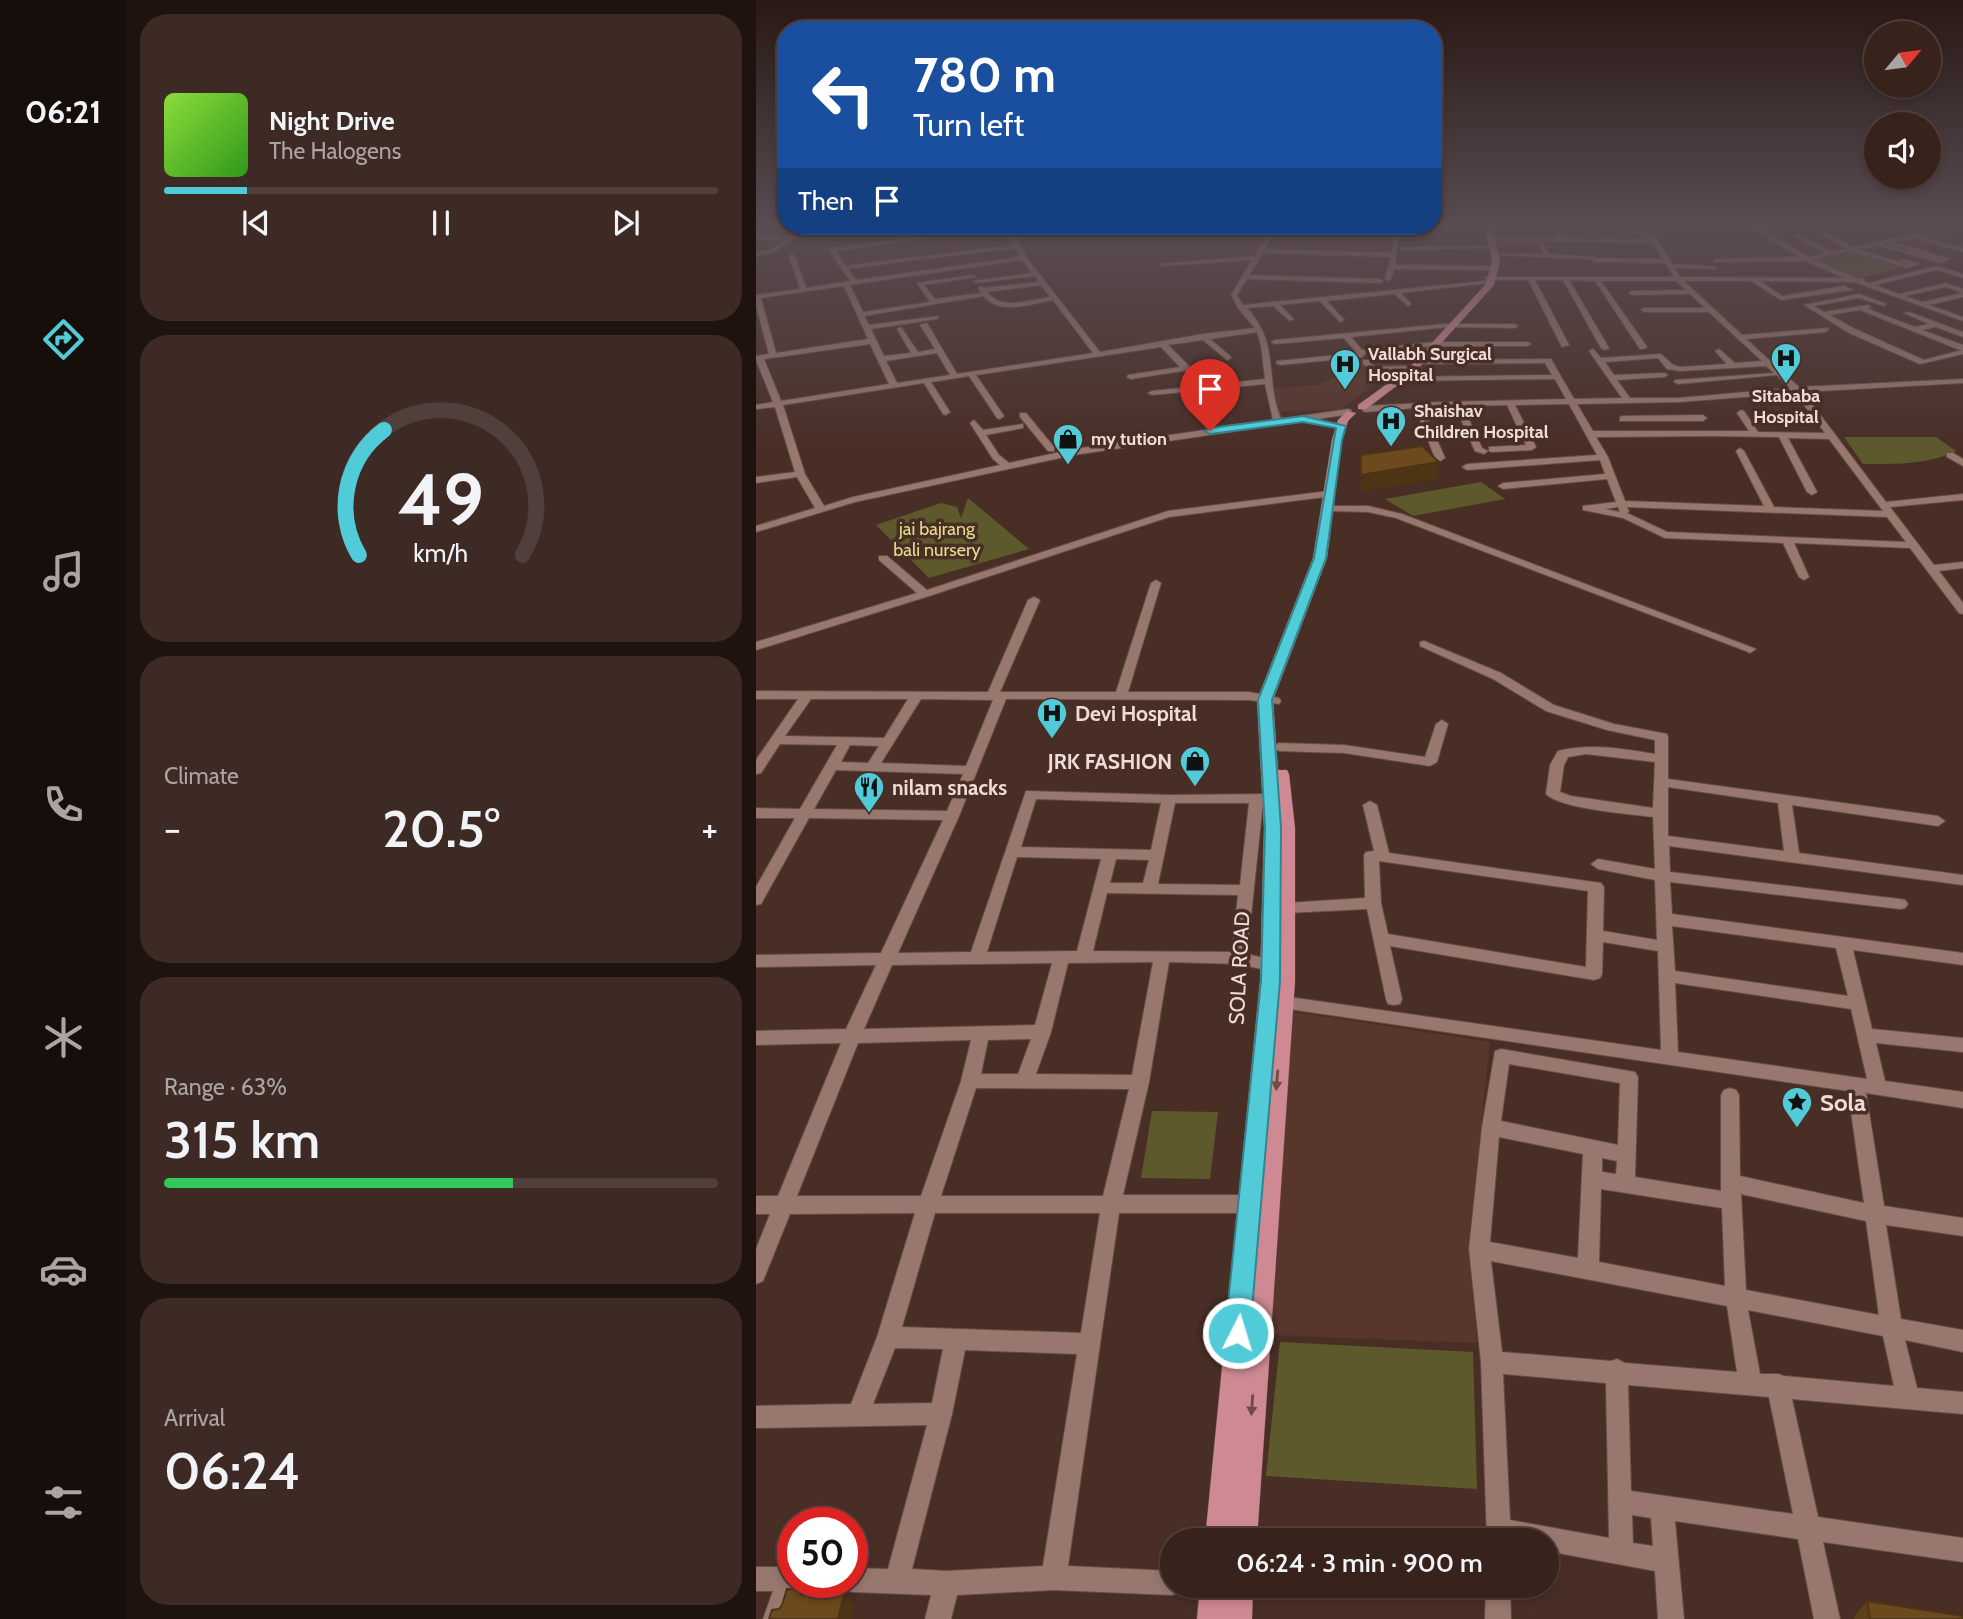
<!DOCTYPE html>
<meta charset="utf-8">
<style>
:root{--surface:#37221c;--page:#3e2a25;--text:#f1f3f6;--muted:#aaa4a3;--line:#513f3b;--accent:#52cbd9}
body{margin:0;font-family:Cabin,sans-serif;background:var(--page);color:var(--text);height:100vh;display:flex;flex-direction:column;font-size:26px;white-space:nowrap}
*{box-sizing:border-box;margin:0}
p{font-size:23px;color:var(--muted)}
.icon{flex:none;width:38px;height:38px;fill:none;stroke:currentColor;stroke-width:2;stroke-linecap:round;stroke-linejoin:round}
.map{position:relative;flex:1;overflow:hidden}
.drawer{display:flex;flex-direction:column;gap:14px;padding:14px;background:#1e130f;width:630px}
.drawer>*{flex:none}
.guide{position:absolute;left:21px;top:21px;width:665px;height:214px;border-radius:28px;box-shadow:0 4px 10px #0003,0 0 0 2px var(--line);background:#1a4fa0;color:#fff;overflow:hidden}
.needle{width:46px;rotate:61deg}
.controls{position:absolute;left:1108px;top:21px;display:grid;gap:14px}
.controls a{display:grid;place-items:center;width:77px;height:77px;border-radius:50%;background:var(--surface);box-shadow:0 4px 10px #0003,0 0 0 2px var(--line);font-size:35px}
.speed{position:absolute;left:21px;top:1507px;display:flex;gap:14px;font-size:35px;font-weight:700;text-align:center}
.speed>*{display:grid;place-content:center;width:91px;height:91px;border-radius:50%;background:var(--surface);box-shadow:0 4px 10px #0003,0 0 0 2px var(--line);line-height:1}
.speed .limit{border:10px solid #d22;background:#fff;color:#111}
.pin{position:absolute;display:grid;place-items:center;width:60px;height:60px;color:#fff;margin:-72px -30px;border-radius:50% 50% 50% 0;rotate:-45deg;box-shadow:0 0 7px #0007}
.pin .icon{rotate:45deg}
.me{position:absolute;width:77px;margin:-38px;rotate:5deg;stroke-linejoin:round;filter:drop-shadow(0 0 5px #0008)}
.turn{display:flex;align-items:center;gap:24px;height:147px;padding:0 21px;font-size:32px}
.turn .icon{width:91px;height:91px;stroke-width:2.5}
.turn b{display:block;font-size:49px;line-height:60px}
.then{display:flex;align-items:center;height:66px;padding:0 21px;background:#0003;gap:14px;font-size:26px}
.big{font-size:52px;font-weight:600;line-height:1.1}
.drawer .widget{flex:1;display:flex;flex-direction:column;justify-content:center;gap:10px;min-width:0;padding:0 24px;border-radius:28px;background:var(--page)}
.drawer .dial{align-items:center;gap:0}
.dial svg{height:182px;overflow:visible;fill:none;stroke:var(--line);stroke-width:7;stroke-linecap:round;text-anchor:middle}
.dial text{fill:var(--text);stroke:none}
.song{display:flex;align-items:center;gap:21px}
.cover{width:84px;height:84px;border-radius:10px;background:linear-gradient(135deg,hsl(90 70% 55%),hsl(110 70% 35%))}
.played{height:7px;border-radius:4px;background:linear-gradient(90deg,var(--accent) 15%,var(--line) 15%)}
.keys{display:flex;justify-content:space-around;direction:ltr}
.heat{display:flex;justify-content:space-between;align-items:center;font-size:38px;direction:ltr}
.charge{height:10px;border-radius:5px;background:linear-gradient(90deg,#34c759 63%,var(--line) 0)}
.trip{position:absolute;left:404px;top:1528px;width:399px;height:70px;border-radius:35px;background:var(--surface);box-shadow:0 4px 10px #0003,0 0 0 2px var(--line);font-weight:600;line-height:70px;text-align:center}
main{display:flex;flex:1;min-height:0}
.tabs{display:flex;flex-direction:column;width:126px;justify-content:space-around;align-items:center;background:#160e0b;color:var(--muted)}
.tabs .icon{width:49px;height:49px}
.tabs .on{color:var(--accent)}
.tabs b{font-size:32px;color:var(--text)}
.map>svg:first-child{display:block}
</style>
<main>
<nav class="tabs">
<b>06:21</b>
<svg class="icon on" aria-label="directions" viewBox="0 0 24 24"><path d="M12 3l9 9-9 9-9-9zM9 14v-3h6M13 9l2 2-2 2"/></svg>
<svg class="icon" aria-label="music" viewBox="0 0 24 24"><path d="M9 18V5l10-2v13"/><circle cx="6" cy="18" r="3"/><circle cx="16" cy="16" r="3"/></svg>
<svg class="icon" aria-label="phone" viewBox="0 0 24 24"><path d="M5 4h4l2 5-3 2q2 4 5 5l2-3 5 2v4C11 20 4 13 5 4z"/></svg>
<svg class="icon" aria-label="climate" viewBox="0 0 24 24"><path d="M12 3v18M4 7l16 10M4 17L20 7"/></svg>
<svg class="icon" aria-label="car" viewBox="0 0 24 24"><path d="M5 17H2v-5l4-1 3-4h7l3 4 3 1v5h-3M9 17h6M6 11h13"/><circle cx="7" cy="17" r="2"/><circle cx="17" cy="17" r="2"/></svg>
<svg class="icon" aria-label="filters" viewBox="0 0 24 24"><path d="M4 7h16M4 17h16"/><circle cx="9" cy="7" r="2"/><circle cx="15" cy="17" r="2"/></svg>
</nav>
<section class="drawer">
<div class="widget">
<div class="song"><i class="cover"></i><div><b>Night Drive</b><p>The Halogens</p></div></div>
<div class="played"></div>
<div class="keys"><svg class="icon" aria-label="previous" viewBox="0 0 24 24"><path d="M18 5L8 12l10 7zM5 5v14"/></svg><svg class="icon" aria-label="pause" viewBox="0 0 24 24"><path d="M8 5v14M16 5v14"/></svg><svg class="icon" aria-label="next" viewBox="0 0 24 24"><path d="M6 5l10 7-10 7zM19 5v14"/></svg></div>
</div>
<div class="widget dial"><svg viewBox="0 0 100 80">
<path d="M14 69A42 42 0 1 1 86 69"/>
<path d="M14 69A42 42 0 0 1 25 14" stroke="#52cbd9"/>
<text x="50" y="56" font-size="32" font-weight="700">49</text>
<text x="50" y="72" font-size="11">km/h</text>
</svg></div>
<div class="widget"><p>Climate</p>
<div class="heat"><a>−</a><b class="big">20.5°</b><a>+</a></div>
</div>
<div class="widget"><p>Range · 63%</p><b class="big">315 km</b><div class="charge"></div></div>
<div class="widget"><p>Arrival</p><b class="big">06:24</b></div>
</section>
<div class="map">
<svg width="1207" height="1619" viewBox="0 0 1207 1619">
<rect width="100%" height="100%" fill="#492e26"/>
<!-- built -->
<path fill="#58362c" d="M637 357H656L585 409 521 412 517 388 562 385 581 376 572 364Z
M537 1012 734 1042 712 1247 721 1343 515 1335Z"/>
<!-- green -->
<path fill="#5d592c" d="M1097 252 1149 267 1105 278 1059 260Z
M1088 437H1180L1200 451C1172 465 1137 464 1107 464Z
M725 482 749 499 657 516 629 499Z
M212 498 273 549 173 578 120 525 185 503 201 507 205 518Z
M396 1111 462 1112 454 1179 385 1178Z
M524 1342 717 1352 721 1489 510 1476Z"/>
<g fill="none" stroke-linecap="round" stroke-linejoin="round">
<!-- minor casing -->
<g stroke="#644d46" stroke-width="2">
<path id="minor" d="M5 223H11L7 226Z
M892 223H898L901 226 1172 223 1007 230 1052 257 1069 253 1038 236V234H1042L1076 252 1090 249 1067 235V233H1071L1097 247 1158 234 1207 248V252L1158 238 1137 242 1195 259 1183 263 1122 245 1103 250 1150 264H1153L1145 261V259L1164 264 1150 268 1095 251 1057 259 1100 278 1108 279V281L1113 283 1181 266 1207 274V278L1181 270 1119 285 1143 294 1190 283 1207 289V297L1173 305 1207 317V321L1098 282 1004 281 1026 296 1088 286 1097 290 1025 300 995 281H928L986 335 1073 328 1070 332 990 339 1043 387 1207 379V383L1047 392 1130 502 1207 494V500L1134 507 1178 565 1207 562V568L1183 571 1207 603V614L1203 613 1154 548 1038 543 1053 577 1048 580 1043 577 1027 543 909 538 867 518 827 510V506L860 502 851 479 747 489 742 486 747 483 849 474 844 460 711 470 706 467 711 464 841 455 813 404 759 405 780 447 776 450 736 452 733 451V447L770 445 751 405 707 406 726 448 732 451 728 454 719 451 699 406 667 408 689 458 684 461 679 458 659 408 609 412 605 409 609 406 685 402 810 399 799 379 642 381 641 379 645 377 796 375 789 363 660 364 659 362 663 360 795 359 818 399 866 398 833 351 837 349 845 358 905 354 917 365 924 367 971 364 959 351 963 349 979 363 1006 361 953 312H888L885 310 888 308H949L934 294 876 295 873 293 876 291 930 290 920 281H845L891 347 887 349H884L839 281 813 280 853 348 849 350 845 348 807 280H779L813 345 806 347 772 280H731L729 277H918L909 263 839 262 836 260 839 258 907 259 897 243 735 240 733 237H802L799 231 784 229 786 226 803 228 808 237H824L827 240 894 239 872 230 827 228 875 227 900 238 916 264 962 267 959 269 919 268 924 277 1088 278 1050 261 958 262 960 259 1043 257 999 230H899ZM1131 244 1184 259 1127 245ZM1190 287 1207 293 1166 302 1149 296ZM902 358 911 369 924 371 1010 366 1018 373 919 380 918 382 922 384 1021 375 1034 388 923 398H874L861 380 908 377 912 375 908 373 858 375 849 362ZM1039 393 1069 433 1002 432 988 411 985 410 981 413 993 431H837L821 404 923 402ZM955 436 1023 437 1051 492 1056 495 1061 492 1032 438 1073 439 1127 511 1018 507 988 451 984 448 980 451 1008 506 869 501 852 457 840 437ZM862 507 864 512 849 509ZM871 507 1131 517 1150 542 911 532 871 513 873 511Z
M1186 223H1194L1204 230 1183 235V233L1196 230Z
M50 226H57L18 252 0 256V252L14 250 30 239 0 240V236L36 235Z
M249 226H255L271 258 344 352 447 334 499 328 482 308 475 295 496 260 407 266 404 264 499 256 517 226 641 227 644 229 639 265 734 266 737 268 734 270 638 269 635 279 632 281 629 279 635 257 507 253 493 275 624 279 627 281 624 283 491 279 481 295 487 305 729 281 732 283 645 293 655 304 652 306 638 294 571 301 588 320 584 322 564 301 524 305 538 319 534 321 517 306 491 308C525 345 508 378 525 419L592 409 595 410V414L318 455 99 502 0 532V526L59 508 41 477 0 483V477L39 472 19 407 0 409V405L17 402 0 360V356L13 354 0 306V295L44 289 33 256 36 254 39 256 50 288 94 281 73 250 76 248 163 237 166 239 80 251 90 266 169 256 172 258 92 269 100 280 264 257 260 248 174 258 171 256 258 245ZM521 230 638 231 636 253 509 249ZM266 260 276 273 217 281 220 283 279 276 283 282 228 288 225 286 222 288 225 293 179 299 168 285 220 277 217 275 161 283 174 302 107 312 94 285ZM285 285 294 297C272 300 246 311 231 292ZM88 286 112 339 20 353 5 298ZM228 296C243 316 275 304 297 300L337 353 201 374 171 323 164 325 179 349 162 352 145 327 141 329 155 353 128 356 115 329 181 319 183 316 113 325 108 316ZM501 332 505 345 509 379 396 391 392 393 396 395 509 384 517 420 318 449 253 463 243 455 230 435 267 428V424L227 430 218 420 214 423 237 459 244 465 97 497 68 506 49 474 27 405 168 383 187 414 190 415 194 412 175 382 213 376 241 418 244 419 248 416 220 375 405 347 424 367 372 375 371 377 375 379 433 370V366L412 345 447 340 471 360 475 358 474 356 454 339ZM114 344 133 384 25 401 8 359ZM181 353 194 375 141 383 130 361Z
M651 227H729L732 229 649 230Z
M786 241 793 254 839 257 836 259 736 255 739 253 787 254 783 243Z
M647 247 732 246 735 248 645 250Z
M1103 294 1131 304 1128 306 1103 298 1058 306 1068 312 1112 305 1115 307 1112 309 1159 327 1173 324 1148 313 1153 312 1207 332V337L1180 327 1166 330 1207 345V354L1164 364 1093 333 1048 305ZM1104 310 1204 350H1206L1168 360 1099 329 1074 315Z
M689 324H758L762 326 758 328 692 327 595 337 606 350 678 342H771L775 344 771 346H675L609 354 606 357 524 365 520 363 521 361 601 353 588 338 519 344 515 342 519 340Z
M607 360H613L619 367 649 366 653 368 649 370 617 371 607 364Z
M264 413H270L298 447V451H292L264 417Z
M867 416 947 415 951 418 947 421H864V417Z
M1191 453H1197L1207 459V466L1191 457Z
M573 491 578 494 576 496 413 517 173 596 0 650V642L161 593 123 560V556H131L171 590 412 511Z
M578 506H612L646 514 1000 649 994 653 990 651 640 518 612 512 575 511 573 509Z
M400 580 405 583 372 692H493L523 698 525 701 523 704 493 700 250 699 203 816 142 953 215 952 270 791 413 795 515 794 522 798 520 801 507 802 491 954 520 961 522 965 520 969 514 971 483 964 413 962 393 1082 367 1195H493L500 1198 503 1204 500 1210 493 1213H363L312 1566 416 1571V1586H427L425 1592 416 1595 298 1590 201 1595 195 1619H169L175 1595 96 1592 87 1589 84 1582H96V1568L132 1569 171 1425 0 1428V1406L95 1404 121 1337 159 1213 34 1214 7 1281 0 1284V1249L14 1214H0V1196H22L85 1043 0 1045V1031L90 1029 120 965 0 967V955L125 953 187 820 53 818 5 904 0 905V887L39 818H0V808L44 809 81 745 24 744 5 773 0 774V760L42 699H0V691L232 692 272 600 278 597 284 600 244 692H360L395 583ZM55 699H152L128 738 29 736ZM165 699 237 700 210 766 125 763ZM94 745 123 746 112 763 85 762ZM80 770 207 774 191 811 58 809ZM280 799 405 803 395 850 265 847ZM419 803H493L484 885 402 884ZM261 857 345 859 321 951 231 952ZM360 859 393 860 387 883H354ZM351 893 482 895 476 952 337 951ZM397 962 376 1075 280 1074 295 1032 312 963ZM296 963 279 1025 108 1029 136 965ZM275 1039 262 1074H225L232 1040ZM215 1040 205 1081 165 1196H41L102 1043ZM220 1088 373 1089 347 1196H185ZM179 1213H344L325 1333 146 1327ZM139 1348 187 1349 176 1403 117 1404ZM209 1350 321 1354 287 1566 191 1571 156 1569 196 1414Z
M668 641 745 673 798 705 858 724 911 734 912 737V779L1182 816 1189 821 1182 826 1036 805 1043 853 1207 875V885L913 846 914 872 1144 899 1149 900 1152 904 1149 908 1144 909 914 882 916 914 1207 953V965L1097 950 1116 1029 1207 1038V1052L1120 1043 1129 1081 1207 1092V1108L1110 1093 1128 1206 1207 1218V1236L1130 1225 1145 1319 1207 1330V1352L1149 1340 1161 1388 1207 1392V1414L1036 1399 1062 1517 1207 1538V1562L1067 1542 1084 1619H1058L1042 1539 919 1521 928 1619H902L899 1571 791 1551V1540H731L725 1362 713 1249 726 1127 739 1051 745 1049 879 1072 882 1077 879 1177 965 1191V1095L968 1090 974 1088 980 1090 983 1095 984 1176 1108 1203 1092 1091 513 1006 511 1001 513 996 519 995 905 1050 902 951 847 942 846 974 844 978 838 980 634 946 646 999 644 1004 638 1005 632 1004 630 999 611 909 530 913 525 912 522 908 525 904 530 903 609 898 608 855 610 852 618 851 607 805 614 801 621 805 633 853 845 883 848 887 847 931 901 940 899 880 842 869 835 864 842 859 899 869 897 817C874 814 805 809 790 794L794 765 802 751C836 743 866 749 899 754V740L851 730 790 711 737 679 664 646V642ZM830 754 899 762 897 808 815 796 804 792 808 765 812 757ZM912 787 1022 803 1028 851 912 836ZM623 861 832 891 830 967 632 934 625 903ZM916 926 1080 948 1092 996 919 971ZM919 983 1095 1009 1111 1079 922 1052ZM753 1064 864 1083 862 1145 745 1121ZM743 1137 827 1154 822 1258 734 1242ZM846 1158 861 1161 860 1174 846 1172ZM845 1189 966 1208 969 1286 843 1262ZM985 1194 1110 1221 1123 1315 990 1290ZM735 1261 971 1306 981 1372 869 1363 861 1359 855 1361 746 1352ZM992 1310 1127 1336 1138 1386 1028 1376 1022 1374H1004ZM747 1374 850 1383 853 1538 754 1520ZM872 1385 1013 1397 1037 1514 875 1491ZM876 1515 895 1518 897 1546 877 1543Z
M686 720 692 724 681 762 674 766 588 753 523 751 516 747 523 743 588 745 669 757 680 724Z
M0 1567H37V1582H48L43 1589 33 1619H7L17 1591H0Z
M730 1586H754L755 1619H729Z"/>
</g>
<!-- major casing -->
<g stroke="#644d46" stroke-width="1">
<path id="major" d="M728 223H735L744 261 738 285 659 372 610 409H602V405L653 368 730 284 736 261Z
M0 224 54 226 0 228Z
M229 226H268L264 228Z
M591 411 600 413 592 421 586 440 571 558 517 700 522 770H531L533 774 539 828V981L501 1540H449L504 981 508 828 501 700 557 558 576 440 582 420Z
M444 1586H497L496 1619H441Z"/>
</g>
<!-- minor -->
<use href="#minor" fill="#98786e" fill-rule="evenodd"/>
<!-- major -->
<use href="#major" fill="#cf8993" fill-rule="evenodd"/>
</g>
<!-- wall -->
<path fill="#5d4019" d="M1111 1601 1207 1619H1098V1617Z"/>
<!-- shaded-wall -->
<path fill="#4c3414" d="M683 462 682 479 605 492V475Z
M88 1594 98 1606 95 1619H82Z"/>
<!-- building -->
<path fill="#6c4a1d" stroke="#4c3414" stroke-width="2" d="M666 446 683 462 605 475V455Z
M31 1589 46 1590 45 1595 88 1594 82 1619H13L16 1610 23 1609 26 1605Z
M1111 1601 1207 1616V1619H1114Z"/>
<!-- one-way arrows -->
<defs><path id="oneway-solid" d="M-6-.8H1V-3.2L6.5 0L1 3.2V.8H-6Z" transform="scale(1.75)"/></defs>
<g fill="#714947">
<use href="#oneway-solid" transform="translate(521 1080) rotate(95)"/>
<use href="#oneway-solid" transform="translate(496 1405) rotate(94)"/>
</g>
<!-- sky -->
<linearGradient id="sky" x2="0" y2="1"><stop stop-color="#281915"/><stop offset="0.5" stop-color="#594c52"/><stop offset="1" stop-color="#594c52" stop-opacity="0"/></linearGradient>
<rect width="1207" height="450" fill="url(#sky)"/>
<!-- route -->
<path fill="#52cbd9" stroke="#35848d" stroke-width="2" d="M547 416 590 426 586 440 570 558 516 700 525 828 524 981 494 1333 490 1342 482 1345 473 1342 469 1333 505 981 509 828 502 700 558 558 580 428 547 422 454 434 449 431 454 428Z"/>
<!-- icons -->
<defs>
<g id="hospital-pin" transform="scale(1.575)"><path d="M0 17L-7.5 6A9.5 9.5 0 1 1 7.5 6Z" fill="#52cbd9" stroke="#492e26"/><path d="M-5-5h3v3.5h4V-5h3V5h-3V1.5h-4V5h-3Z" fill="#111"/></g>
<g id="shop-pin" transform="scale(1.575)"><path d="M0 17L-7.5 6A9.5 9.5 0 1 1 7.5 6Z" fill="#52cbd9" stroke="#492e26"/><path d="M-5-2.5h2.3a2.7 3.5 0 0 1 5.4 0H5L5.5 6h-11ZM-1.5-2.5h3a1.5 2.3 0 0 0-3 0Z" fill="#111"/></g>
<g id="restaurant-pin" transform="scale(1.575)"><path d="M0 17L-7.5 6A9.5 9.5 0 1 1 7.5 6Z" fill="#52cbd9" stroke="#492e26"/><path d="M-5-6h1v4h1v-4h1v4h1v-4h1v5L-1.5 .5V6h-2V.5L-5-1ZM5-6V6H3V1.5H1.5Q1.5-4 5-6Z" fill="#111"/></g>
<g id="sight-pin" transform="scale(1.575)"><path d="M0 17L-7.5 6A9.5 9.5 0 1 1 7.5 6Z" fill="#52cbd9" stroke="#492e26"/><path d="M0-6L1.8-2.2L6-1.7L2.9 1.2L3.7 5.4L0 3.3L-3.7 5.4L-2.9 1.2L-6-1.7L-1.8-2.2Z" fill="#111"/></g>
</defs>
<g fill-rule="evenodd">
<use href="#hospital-pin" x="1030" y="358"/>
<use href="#hospital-pin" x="589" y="364"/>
<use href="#hospital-pin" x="635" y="421"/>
<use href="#shop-pin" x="312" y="439"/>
<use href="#hospital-pin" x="296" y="713"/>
<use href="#shop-pin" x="439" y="761"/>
<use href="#restaurant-pin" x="113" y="787"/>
<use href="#sight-pin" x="1041" y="1102"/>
</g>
<g text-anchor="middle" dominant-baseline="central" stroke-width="7" stroke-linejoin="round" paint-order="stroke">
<!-- far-poi labels -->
<g font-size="18" font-weight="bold" fill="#efdcd7" stroke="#492e26" text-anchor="start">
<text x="612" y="354">Vallabh Surgical<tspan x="612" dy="21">Hospital</tspan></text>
<text x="1030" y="396" text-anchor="middle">Sitababa<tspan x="1030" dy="21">Hospital</tspan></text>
<text x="658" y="411">Shaishav<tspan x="658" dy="21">Children Hospital</tspan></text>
<text x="335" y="439">my tution</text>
</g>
<!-- far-park labels -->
<g font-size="18" fill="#e4de8a" stroke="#492e26">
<text x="181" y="529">jai bajrang<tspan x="181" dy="21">bali nursery</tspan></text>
</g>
<!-- poi labels -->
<g font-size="21" font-weight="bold" fill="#efdcd7" stroke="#492e26" text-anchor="start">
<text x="319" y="713">Devi Hospital</text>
<text x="416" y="761" text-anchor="end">JRK FASHION</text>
<text x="136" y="787">nilam snacks</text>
</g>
<!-- street labels -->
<g font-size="21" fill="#efdcd7" stroke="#492e26">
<text transform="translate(483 968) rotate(-87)">SOLA ROAD</text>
</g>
<!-- near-poi labels -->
<g font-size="24" font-weight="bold" fill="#efdcd7" stroke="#492e26" text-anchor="start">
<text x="1064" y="1102">Sola</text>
</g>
</g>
</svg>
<div class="controls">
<a><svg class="needle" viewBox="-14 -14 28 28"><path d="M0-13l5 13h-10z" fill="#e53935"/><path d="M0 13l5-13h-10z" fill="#aaa4a3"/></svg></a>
<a><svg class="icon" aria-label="sound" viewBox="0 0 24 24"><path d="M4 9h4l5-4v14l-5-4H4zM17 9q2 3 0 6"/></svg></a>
</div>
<div class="speed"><div class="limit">50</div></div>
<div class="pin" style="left:454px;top:431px;background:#d93025"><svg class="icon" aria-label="arrive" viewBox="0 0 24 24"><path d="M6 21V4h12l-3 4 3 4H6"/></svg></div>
<svg class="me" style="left:482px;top:1333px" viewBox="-20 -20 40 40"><circle r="17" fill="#52cbd9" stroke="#fff" stroke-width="3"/><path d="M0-11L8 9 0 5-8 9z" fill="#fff"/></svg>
<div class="trip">06:24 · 3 min · 900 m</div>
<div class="guide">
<div class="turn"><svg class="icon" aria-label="left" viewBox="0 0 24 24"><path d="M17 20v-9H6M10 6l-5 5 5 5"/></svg><div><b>780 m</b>Turn left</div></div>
<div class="then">Then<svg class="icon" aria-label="arrive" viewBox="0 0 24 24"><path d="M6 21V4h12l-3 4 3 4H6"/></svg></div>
</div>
</div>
</main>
